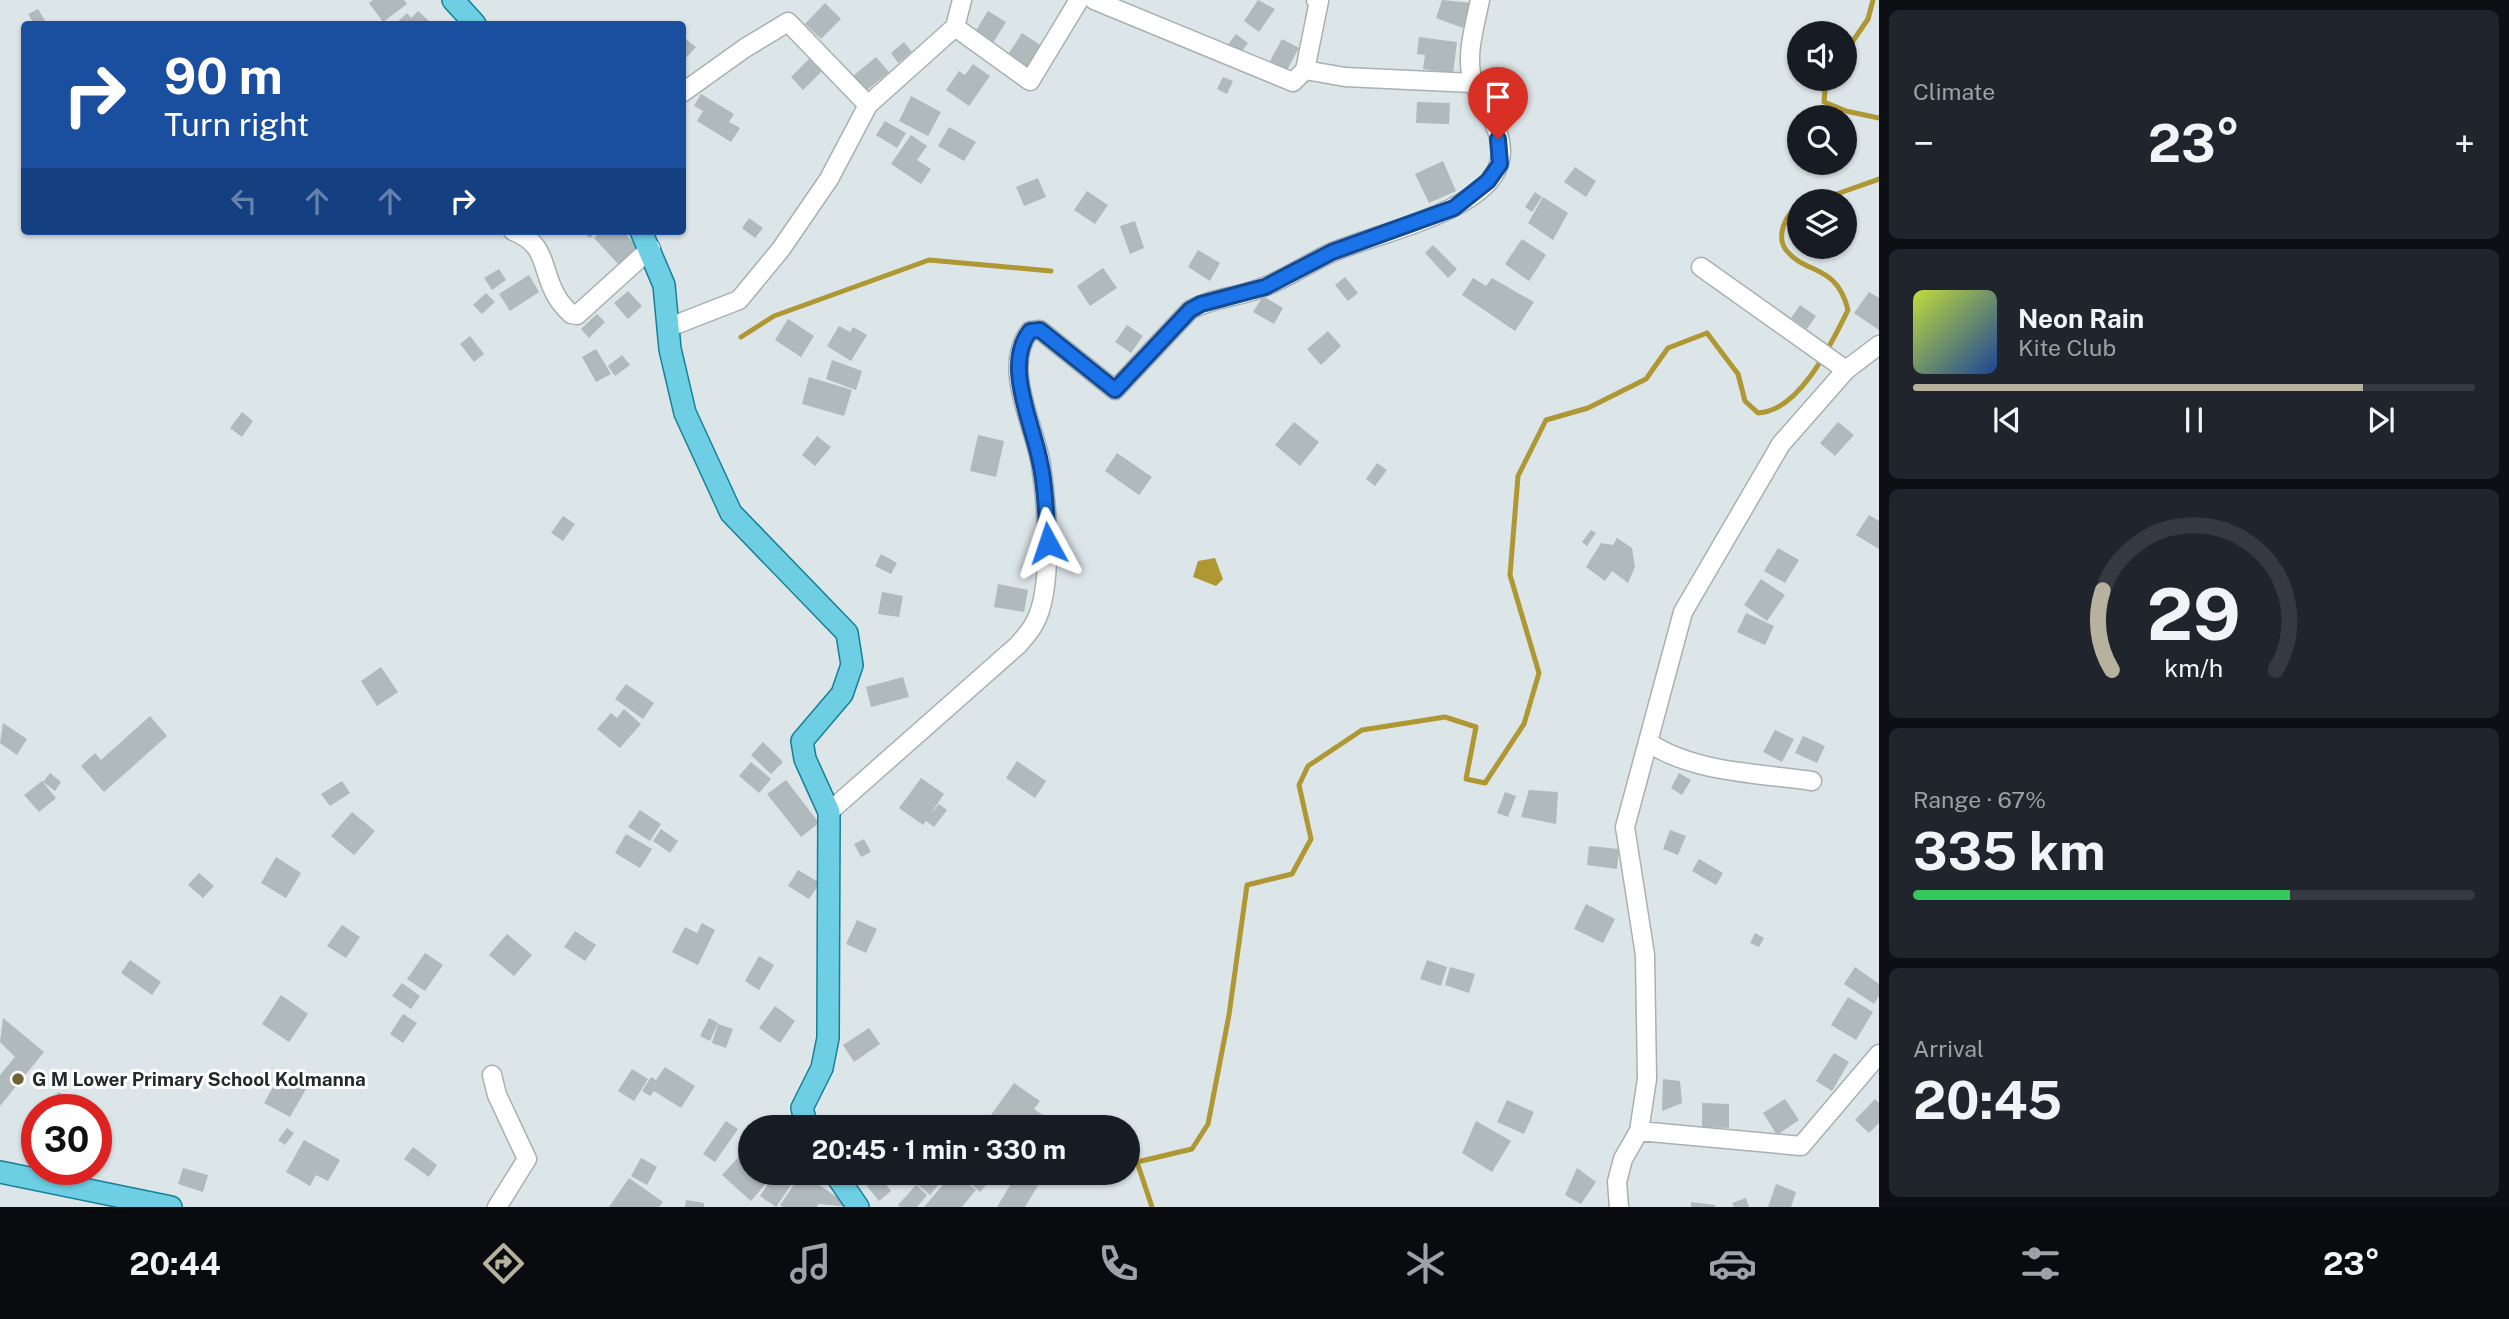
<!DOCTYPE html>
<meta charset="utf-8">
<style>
:root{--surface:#171b24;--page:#20242c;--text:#f1f3f6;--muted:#9ea1a6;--line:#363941;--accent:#b7b29d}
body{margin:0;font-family:"Public Sans",sans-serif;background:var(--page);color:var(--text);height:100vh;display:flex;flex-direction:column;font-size:26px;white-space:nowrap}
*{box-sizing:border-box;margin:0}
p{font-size:23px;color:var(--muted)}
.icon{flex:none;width:38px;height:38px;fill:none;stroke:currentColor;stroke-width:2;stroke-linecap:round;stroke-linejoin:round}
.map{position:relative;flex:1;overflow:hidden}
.details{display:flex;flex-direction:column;gap:10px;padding:10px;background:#0d0f14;width:630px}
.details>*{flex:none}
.hud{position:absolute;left:21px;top:21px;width:665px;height:214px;border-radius:7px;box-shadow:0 2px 5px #0004;background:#1a4fa0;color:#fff;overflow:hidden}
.fabs{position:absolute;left:1787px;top:21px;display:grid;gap:14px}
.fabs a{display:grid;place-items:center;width:70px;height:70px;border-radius:50%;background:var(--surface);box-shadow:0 2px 5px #0004;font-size:35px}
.speed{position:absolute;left:21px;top:1094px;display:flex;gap:14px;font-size:35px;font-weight:700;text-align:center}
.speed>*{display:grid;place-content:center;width:91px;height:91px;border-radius:50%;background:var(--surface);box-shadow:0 2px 5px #0004;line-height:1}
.speed .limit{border:10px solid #d22;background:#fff;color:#111}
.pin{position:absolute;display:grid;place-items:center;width:60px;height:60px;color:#fff;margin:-72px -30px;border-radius:50% 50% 50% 0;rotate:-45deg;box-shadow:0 0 7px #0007}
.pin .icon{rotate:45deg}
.me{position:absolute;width:77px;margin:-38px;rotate:355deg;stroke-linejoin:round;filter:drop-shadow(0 0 5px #0008)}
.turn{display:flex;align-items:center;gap:24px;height:147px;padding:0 28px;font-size:32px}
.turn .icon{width:91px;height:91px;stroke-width:2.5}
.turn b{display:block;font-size:49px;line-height:60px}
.lanes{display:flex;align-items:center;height:66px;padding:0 28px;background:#0003;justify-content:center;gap:35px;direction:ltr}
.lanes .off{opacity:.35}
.big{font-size:52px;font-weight:700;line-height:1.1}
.details .tile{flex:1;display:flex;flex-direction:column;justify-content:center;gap:10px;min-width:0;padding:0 24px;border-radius:10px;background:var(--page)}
.details .dial{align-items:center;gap:0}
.dial svg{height:182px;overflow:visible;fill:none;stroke:var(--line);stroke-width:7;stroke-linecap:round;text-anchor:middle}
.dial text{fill:var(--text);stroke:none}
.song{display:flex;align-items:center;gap:21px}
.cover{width:84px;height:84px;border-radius:10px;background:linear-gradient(135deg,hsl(70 70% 55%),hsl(220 70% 35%))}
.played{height:7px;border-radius:4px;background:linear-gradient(90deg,var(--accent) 80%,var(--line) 80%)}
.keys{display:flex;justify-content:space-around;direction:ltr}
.heat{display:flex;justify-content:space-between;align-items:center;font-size:38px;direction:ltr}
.charge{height:10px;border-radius:5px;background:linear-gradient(90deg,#34c759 67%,var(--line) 0)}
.trip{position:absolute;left:738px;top:1115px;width:402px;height:70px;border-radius:35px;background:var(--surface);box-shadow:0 2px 5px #0004;font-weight:700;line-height:70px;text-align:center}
.menu{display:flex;height:112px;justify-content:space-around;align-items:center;background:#090b0e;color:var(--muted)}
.menu .icon{width:49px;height:49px}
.menu .on{color:var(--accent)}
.menu b{font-size:32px;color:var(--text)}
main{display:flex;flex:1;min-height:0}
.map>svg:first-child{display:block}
</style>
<main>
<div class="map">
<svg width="1879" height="1207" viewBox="0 0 1879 1207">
<rect width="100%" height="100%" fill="#dce5e8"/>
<!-- water -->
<path fill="#af9733" d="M1215 558 1223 579 1216 586 1193 577 1198 561Z"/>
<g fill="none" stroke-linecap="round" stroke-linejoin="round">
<!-- stream -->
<path stroke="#af9733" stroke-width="5" d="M1844 54 1868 19 1873 0
M1826 79 1824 102 1846 111 1879 118
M1817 201 1879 179
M741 337 774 316 929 260 1051 271
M1152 1207 1137 1162 1192 1149 1208 1124 1229 1015 1247 885 1292 874 1311 839 1299 785 1308 766 1362 730 1445 717 1476 727 1466 779 1485 783 1524 724 1539 673 1510 575 1518 476 1546 420 1588 408 1646 379 1668 348 1707 333 1738 374 1745 401 1758 413C1800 411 1831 344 1848 310 1837 264 1806 275 1786 250 1776 236 1785 214 1799 207"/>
</g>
<!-- building -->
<path fill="#b0b9bb" d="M373 0H404L407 4 383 22 369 3Z
M1258 0 1275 9 1259 32 1244 21Z
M1442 0 1472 3 1463 28 1436 18Z
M825 3 841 19 821 39 805 24Z
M38 9 47 24H34L28 14Z
M418 11 432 24H395L407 13 411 18Z
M988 11 1006 22 993 43 975 32Z
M1022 33 1042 46 1032 60 1037 63 1030 72 1007 56Z
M1236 34 1248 43 1239 55 1227 46Z
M682 36 696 47 687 57 682 53Z
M1419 37 1457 42 1453 73 1423 69 1425 55 1417 54Z
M1282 39 1299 48 1287 70 1270 61Z
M904 42 912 52 898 63 891 53Z
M876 57 889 72 866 91 853 76Z
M809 59 822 71 803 90 791 77Z
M973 64 990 76 969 106 946 90 959 71 965 75Z
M1223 77 1233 81 1227 94 1217 89Z
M701 94 734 114 729 122 740 128 731 142 697 121 703 111 694 106Z
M911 96 941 112 928 136 899 121Z
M1417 102 1450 103 1449 124 1416 123Z
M885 121 906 133 897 148 876 135Z
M949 127 976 142 964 161 938 146Z
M911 135 927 146 917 160 931 169 921 184 891 164Z
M1443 161 1456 191 1429 203 1415 174Z
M1575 167 1596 181 1586 197 1564 182Z
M1038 178 1046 197 1024 206 1016 187Z
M1087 191 1108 205 1095 224 1074 210Z
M1535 192 1542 197 1532 212 1525 207Z
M1543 197 1568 213 1553 240 1528 223Z
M749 218 763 228 755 238 742 228Z
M1135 221 1144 248 1130 254 1120 226Z
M581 231H596L590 238Z
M602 231H623L639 249 620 266 594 238Z
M1522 239 1546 255 1529 281 1505 264Z
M1433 245 1457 269 1448 278 1425 253Z
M1198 250 1220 263 1210 281 1188 267Z
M1103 268 1117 288 1090 306 1077 286Z
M499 269 506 280 492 290 484 278Z
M529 275 539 292 510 311 499 294Z
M1345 277 1358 293 1348 301 1335 285Z
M1473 278 1486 286 1492 278 1534 302 1515 331 1462 295Z
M628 291 642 306 628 319 614 303Z
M1869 292 1879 298V330L1854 313Z
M486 293 495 302 482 314 473 305Z
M1263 296 1283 308 1274 324 1253 312Z
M1800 305 1816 316 1807 329 1791 318Z
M597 314 605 322 589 338 581 329Z
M788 319 814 336 801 357 775 340Z
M1127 325 1143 336 1131 353 1115 342Z
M839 326 850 332 853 327 867 335 851 361 827 346Z
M1328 331 1341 346 1321 365 1307 349Z
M470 336 484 354 474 362 460 344Z
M596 349 611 374 596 382 582 357Z
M622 355 630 365 615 376 608 366Z
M832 360 862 371 856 390 826 379Z
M809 377 852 390 844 416 802 404Z
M242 412 253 421 242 437 230 428Z
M1294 422 1319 442 1300 466 1275 445Z
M1838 422 1854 435 1835 456 1820 443Z
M978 435 1004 441 996 477 970 471Z
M817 436 831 447 815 466 802 455Z
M1117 453 1152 477 1139 495 1105 471Z
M1377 463 1387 470 1375 486 1366 479Z
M1869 515 1879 521V549L1856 535Z
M563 516 575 524 563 541 551 533Z
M1591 530 1596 533 1587 546 1582 542Z
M1617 538 1632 548 1635 567 1628 583 1612 571 1605 581 1586 567 1601 543 1613 545Z
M1778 548 1799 560 1785 583 1764 571Z
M881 554 897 563 891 574 875 566Z
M1761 579 1785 595 1767 621 1744 605Z
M998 584 1028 590 1024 612 994 607Z
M882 592 903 596 899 617 878 614Z
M1746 613 1774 626 1765 645 1737 632Z
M381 667 398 692 377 706 361 681Z
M903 677 909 697 871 707 866 687Z
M626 684 654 703 643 719 615 699Z
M624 709 641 724 620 748 597 729 611 713 617 718Z
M150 716 167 736 104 792 81 766 95 753 101 760Z
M3 723 27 739 17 755 0 743Z
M1775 730 1794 739 1782 762 1763 752Z
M1803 736 1825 746 1817 763 1795 753Z
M763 742 783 762 771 774 751 755Z
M1017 761 1046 781 1035 798 1006 778Z
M751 762 771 779 759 793 739 776Z
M50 773 61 782 55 791 43 782Z
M1679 773 1691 780 1682 795 1671 788Z
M921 778 944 794 930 815 939 804 947 810 934 827 926 821 923 825 899 808Z
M786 780 819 823 801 837 767 794Z
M42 781 56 798 39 812 24 795Z
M342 781 350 793 330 806 321 794Z
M1529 790 1558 792 1556 824 1521 817Z
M1505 792 1516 796 1508 817 1497 813Z
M640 810 661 824 650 841 628 827Z
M352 812 375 831 354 855 331 836Z
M661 829 678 841 670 853 653 841Z
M1670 830 1686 836 1678 855 1663 849Z
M626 834 652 849 640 868 615 853Z
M864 839 871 852 861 857 854 844Z
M1589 846 1619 849 1617 869 1587 865Z
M276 857 301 873 286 898 261 883Z
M1699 859 1723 873 1716 885 1692 871Z
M798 870 820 883 809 899 788 886Z
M199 873 214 886 203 898 188 885Z
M1586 904 1615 919 1603 943 1574 929Z
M857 920 877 929 866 953 846 944Z
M702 923 715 930 698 965 672 952 685 927 697 933Z
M342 925 360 937 346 958 327 946Z
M575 931 596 945 585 961 564 947Z
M1755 933 1764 938 1759 947 1750 943Z
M507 934 532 955 514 976 489 955Z
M425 953 443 965 425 991 407 979Z
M759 956 774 965 759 990 745 981Z
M130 960 161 982 152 995 121 973Z
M1427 960 1447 967 1441 986 1420 979Z
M1450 967 1475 974 1469 993 1445 985Z
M1855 967 1879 984V996L1874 1004 1844 984Z
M402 983 420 996 411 1009 392 996Z
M281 995 308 1014 289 1042 262 1024Z
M1848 997 1873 1012 1856 1040 1831 1025Z
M775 1006 795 1021 780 1043 759 1028Z
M403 1014 417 1023 403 1043 390 1034Z
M3 1018 44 1052 0 1106V1075L15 1057 0 1042Z
M709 1018 718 1023 710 1041 700 1036Z
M718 1024 733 1029 726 1048 712 1043Z
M869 1028 880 1044 854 1062 843 1045Z
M1834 1053 1849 1062 1832 1091 1816 1081Z
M665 1067 695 1086 681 1108 654 1091 650 1096 642 1091 651 1077 656 1080Z
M632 1069 648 1079 634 1101 618 1091Z
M280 1075 306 1089 290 1117 264 1103Z
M1663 1079 1680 1081 1682 1103 1662 1111Z
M1014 1083 1040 1101 1034 1109 1051 1121 1047 1127H998L988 1119Z
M58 1092 89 1106 87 1110H50Z
M1785 1099 1799 1120 1777 1135 1763 1113Z
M1875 1099 1879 1103V1123L1869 1133 1855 1120Z
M1507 1100 1534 1112 1524 1134 1497 1122Z
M1702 1103 1729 1104V1128L1702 1127Z
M726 1121 738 1129 715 1162 703 1154Z
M1476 1121 1511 1141 1492 1172 1462 1153Z
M287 1128 294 1133 285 1145 278 1140Z
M304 1140 340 1160 328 1181 316 1175 310 1186 286 1172Z
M413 1147 437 1165 429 1177 404 1159Z
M746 1149 751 1153V1172L774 1174 751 1201 722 1175Z
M641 1158 657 1167 647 1185 631 1176Z
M183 1168 208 1175 203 1192 178 1184Z
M1577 1168 1596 1182 1581 1204 1565 1195Z
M776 1172 793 1182 776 1207 760 1196Z
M856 1172H876L891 1191 879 1201Z
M927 1172H949L930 1195 917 1184Z
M954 1172 976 1190 962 1207H924Z
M958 1172H997L980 1192Z
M1018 1172H1031L1042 1179 1025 1207H997Z
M802 1173 851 1207 818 1204 817 1207H783L780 1205Z
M629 1178 663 1202 659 1207H609Z
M1776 1184 1796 1192 1791 1207H1768Z
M916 1185 927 1195 917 1207H900L898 1205Z
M1746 1198 1749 1207H1734L1732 1203Z
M686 1200 704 1203V1207H685Z
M1691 1202 1715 1205V1207H1691Z"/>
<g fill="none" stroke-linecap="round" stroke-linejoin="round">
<!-- minor casing -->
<g stroke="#a8b0b3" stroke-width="21">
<path id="minor" d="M1094 0 1293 82 1305 70 1345 77 1473 83
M955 27 962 0
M1305 70 1319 1 1316 0
M682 93 745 48 788 22 868 105
M513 231C549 245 540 269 557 297 560 303 566 309 571 314L577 315 651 248
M1701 267 1846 370
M667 328 739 300 781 249 829 179 868 105 955 27 1030 81 1079 0
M1648 742C1693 773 1759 773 1812 781
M829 812 1018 645C1023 639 1030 632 1034 624 1054 590 1047 504 1041 465 1035 426 1001 367 1030 331L1040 330 1115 390 1190 310C1214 297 1242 297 1266 286 1289 277 1310 262 1333 252 1375 234 1485 212 1499 164 1508 135 1484 109 1474 84 1464 59 1475 25 1480 0
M492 1075 497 1095 527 1159 497 1207
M1639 1131 1801 1146 1879 1054
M1619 1207 1617 1182 1623 1159 1639 1131 1647 1079 1645 955 1625 827 1683 612 1781 444 1846 370 1879 345"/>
</g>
<!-- major casing -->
<g stroke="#168097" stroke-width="24">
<path id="major" d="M453 0 475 24
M641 231 664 285 670 349 685 413 731 513 847 633 852 665 842 694 802 741 805 759 829 812 828 1038 822 1068 802 1108 807 1127
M0 1172 171 1207
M834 1172 858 1207"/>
</g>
<!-- minor -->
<use href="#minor" stroke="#fff" stroke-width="18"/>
<!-- major -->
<use href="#major" stroke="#6ecee3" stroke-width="21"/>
</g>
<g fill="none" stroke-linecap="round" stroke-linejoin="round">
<!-- route casing -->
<g stroke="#114b97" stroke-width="18">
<path id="route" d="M1048 543C1046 516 1046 488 1040 462 1033 424 1003 365 1030 331L1040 330 1115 390 1190 310 1201 304 1265 287 1332 252 1454 208 1488 181 1500 164 1498 139"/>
</g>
<!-- route -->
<use href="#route" stroke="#1a73e8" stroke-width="12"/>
</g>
<!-- markers -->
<circle fill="#706330" stroke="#fff" stroke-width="2.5" cx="18" cy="1079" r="7"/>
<g text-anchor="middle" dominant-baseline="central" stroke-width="6" stroke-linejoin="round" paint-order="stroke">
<!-- poi labels -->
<g font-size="19" font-weight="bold" fill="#272a2b" stroke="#fff" text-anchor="start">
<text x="32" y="1079">G M Lower Primary School Kolmanna</text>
</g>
</g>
</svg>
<div class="fabs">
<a><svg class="icon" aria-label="sound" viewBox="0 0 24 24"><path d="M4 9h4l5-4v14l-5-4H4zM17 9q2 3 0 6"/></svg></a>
<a><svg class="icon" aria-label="search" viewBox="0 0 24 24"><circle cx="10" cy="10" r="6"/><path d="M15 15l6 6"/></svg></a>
<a><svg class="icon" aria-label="layers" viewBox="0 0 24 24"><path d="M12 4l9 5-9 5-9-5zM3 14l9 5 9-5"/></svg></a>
</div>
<div class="speed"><div class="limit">30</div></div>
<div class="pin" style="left:1498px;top:139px;background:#d93025"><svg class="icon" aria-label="arrive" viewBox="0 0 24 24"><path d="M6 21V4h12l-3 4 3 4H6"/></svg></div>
<svg class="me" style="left:1048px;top:543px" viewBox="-20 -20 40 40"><path d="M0-17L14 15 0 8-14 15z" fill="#1a73e8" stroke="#fff" stroke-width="4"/></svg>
<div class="trip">20:45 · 1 min · 330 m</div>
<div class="hud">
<div class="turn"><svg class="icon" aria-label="right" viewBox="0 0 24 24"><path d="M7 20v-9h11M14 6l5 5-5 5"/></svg><div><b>90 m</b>Turn right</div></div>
<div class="lanes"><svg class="icon off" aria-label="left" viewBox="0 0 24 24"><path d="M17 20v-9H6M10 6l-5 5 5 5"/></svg><svg class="icon off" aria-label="ahead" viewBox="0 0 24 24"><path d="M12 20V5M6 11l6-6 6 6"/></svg><svg class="icon off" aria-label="ahead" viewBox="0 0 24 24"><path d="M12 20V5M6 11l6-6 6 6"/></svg><svg class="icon" aria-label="right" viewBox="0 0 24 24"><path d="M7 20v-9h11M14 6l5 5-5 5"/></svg></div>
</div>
</div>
<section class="details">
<div class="tile"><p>Climate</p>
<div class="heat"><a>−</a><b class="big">23°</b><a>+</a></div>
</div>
<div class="tile">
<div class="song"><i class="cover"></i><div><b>Neon Rain</b><p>Kite Club</p></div></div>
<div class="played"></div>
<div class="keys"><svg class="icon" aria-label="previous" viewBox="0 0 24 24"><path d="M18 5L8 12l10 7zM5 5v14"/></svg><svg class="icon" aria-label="pause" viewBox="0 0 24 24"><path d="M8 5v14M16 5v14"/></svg><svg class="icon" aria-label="next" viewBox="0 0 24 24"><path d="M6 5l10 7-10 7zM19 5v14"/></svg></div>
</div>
<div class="tile dial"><svg viewBox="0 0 100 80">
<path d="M14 69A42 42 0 1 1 86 69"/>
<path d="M14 69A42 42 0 0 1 10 34" stroke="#b7b29d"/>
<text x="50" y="56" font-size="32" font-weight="700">29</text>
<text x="50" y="72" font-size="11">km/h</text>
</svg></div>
<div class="tile"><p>Range · 67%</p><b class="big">335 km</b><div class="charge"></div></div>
<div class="tile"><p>Arrival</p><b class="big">20:45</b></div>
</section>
</main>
<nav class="menu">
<b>20:44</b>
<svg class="icon on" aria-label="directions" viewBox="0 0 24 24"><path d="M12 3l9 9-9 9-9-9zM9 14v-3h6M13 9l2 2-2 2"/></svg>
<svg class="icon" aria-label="music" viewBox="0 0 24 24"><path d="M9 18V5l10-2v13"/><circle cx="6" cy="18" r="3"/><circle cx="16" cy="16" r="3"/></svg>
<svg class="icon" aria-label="phone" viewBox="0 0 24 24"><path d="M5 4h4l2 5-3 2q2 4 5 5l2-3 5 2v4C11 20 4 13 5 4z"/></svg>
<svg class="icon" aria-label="climate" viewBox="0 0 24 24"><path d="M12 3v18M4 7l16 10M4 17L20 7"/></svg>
<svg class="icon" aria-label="car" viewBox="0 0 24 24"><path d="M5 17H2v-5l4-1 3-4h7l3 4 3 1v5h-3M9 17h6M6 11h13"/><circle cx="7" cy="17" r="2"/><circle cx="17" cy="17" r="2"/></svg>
<svg class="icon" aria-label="filters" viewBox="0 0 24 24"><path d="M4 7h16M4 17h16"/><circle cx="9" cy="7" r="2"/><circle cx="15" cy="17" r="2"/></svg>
<b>23°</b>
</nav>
